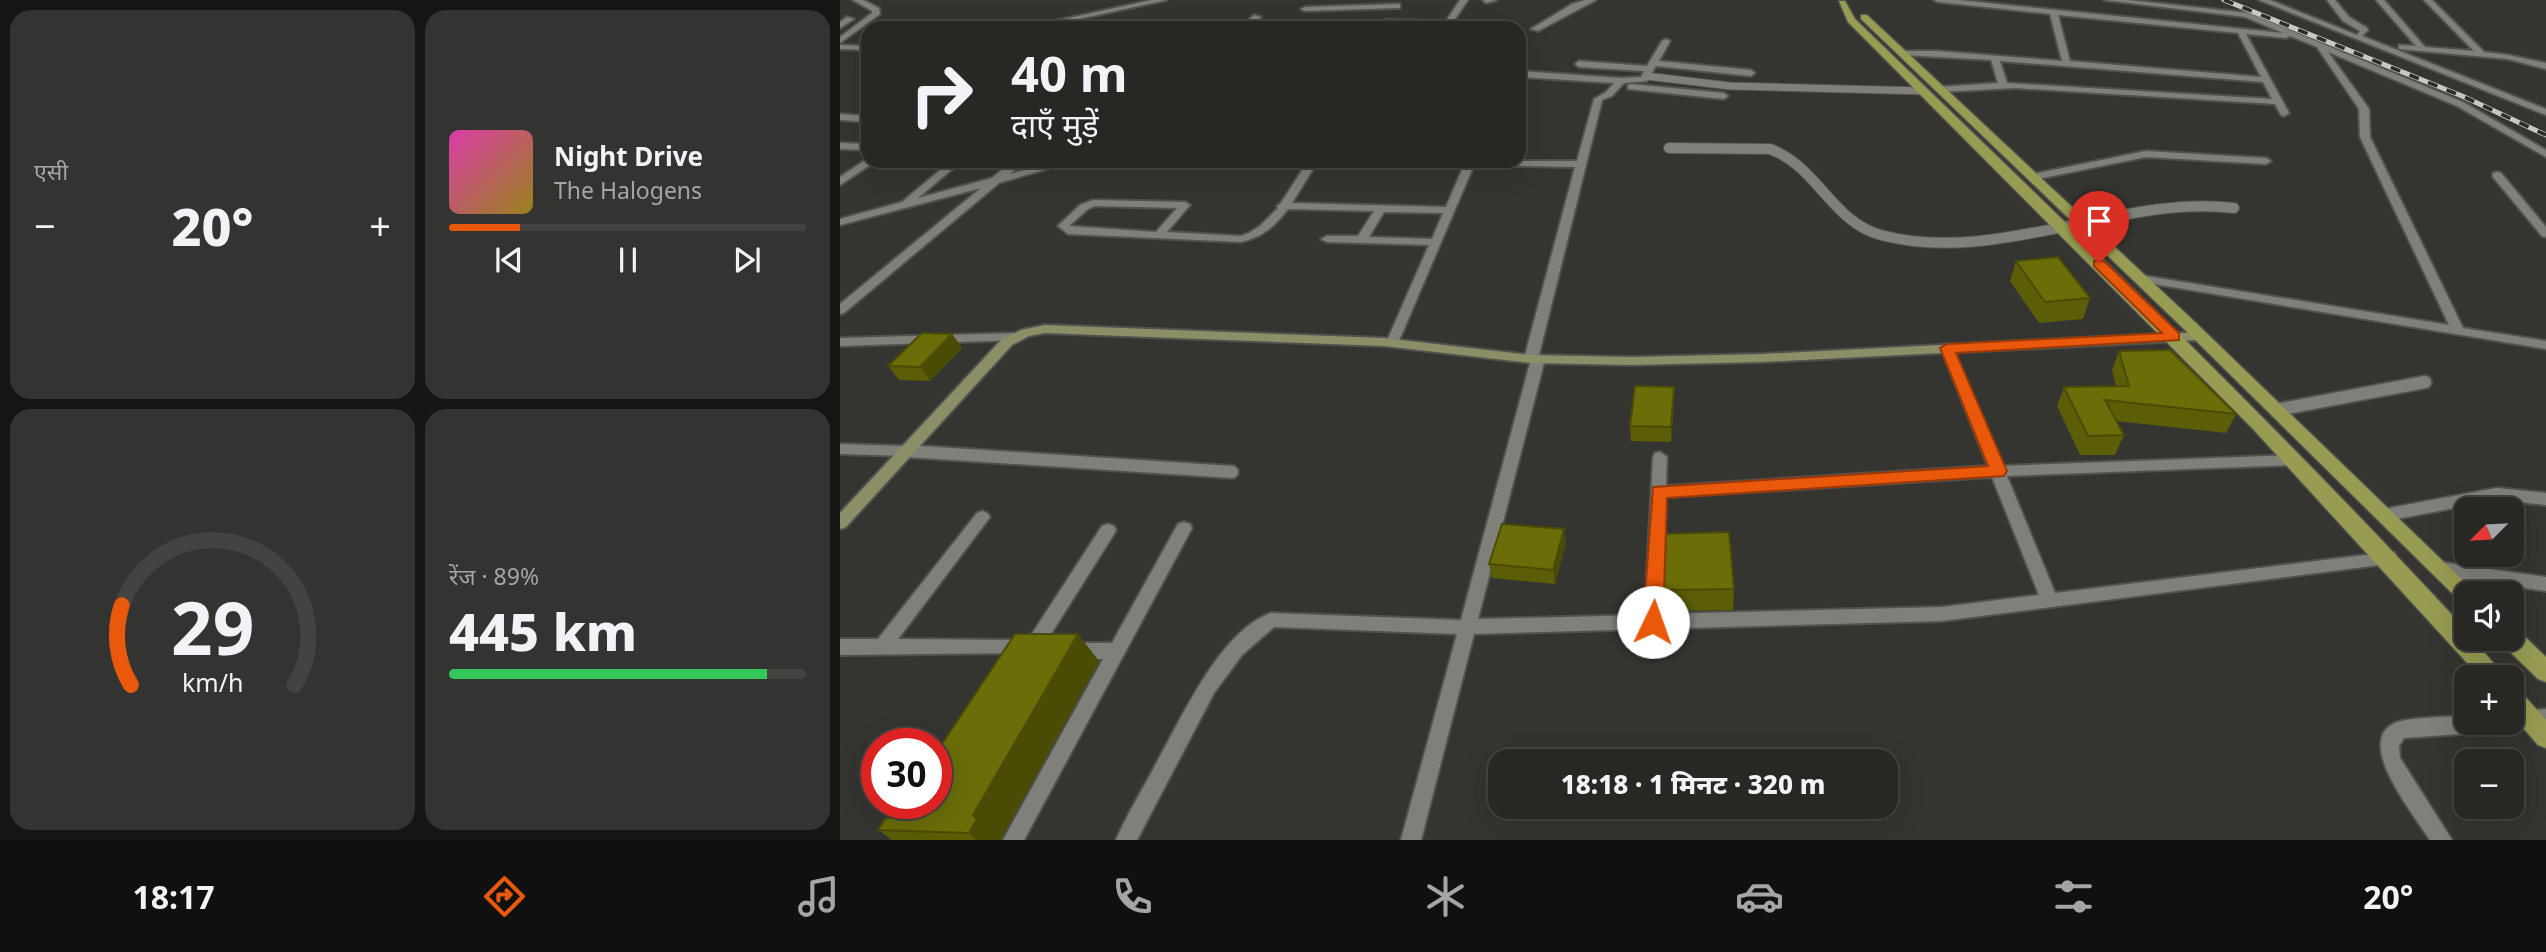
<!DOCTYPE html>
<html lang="hi">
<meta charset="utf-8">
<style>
:root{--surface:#272724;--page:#333331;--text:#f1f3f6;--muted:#a4a5a6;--line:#434441;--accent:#ea580c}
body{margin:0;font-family:"Noto Sans","Noto Sans Devanagari",sans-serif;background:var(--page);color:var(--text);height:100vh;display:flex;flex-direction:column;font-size:26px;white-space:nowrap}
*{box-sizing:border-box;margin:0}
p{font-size:23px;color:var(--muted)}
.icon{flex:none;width:38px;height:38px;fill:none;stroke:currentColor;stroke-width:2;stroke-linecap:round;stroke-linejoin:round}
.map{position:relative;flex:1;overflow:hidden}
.sheet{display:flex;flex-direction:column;gap:10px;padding:10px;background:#151514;width:840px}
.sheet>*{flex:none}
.guide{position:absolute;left:21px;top:21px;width:665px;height:147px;border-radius:21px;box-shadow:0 7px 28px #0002,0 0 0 2px var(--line);background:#272724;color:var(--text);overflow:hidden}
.needle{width:46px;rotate:246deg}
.fabs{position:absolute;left:1614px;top:497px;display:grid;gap:14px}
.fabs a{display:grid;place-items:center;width:70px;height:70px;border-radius:14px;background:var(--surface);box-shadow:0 7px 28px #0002,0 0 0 2px var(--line);font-size:35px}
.speed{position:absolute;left:21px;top:728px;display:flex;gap:14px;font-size:35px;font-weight:700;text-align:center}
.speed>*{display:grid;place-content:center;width:91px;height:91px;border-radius:50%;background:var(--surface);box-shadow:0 7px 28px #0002,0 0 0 2px var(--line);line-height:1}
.speed .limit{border:10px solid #d22;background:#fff;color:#111}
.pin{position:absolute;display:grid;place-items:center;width:60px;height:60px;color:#fff;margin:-72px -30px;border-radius:50% 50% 50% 0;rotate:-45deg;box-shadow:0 0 7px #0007}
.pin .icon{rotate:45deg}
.me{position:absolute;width:77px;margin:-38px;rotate:3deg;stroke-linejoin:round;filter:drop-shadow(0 0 5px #0008)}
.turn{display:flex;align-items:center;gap:24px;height:147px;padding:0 35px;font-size:32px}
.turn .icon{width:91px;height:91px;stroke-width:2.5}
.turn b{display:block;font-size:49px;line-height:60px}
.big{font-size:52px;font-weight:800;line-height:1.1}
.sheet .tile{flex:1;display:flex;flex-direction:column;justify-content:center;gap:10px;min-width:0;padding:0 24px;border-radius:21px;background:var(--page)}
.sheet .dial{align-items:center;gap:0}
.dial svg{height:182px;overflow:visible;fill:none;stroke:var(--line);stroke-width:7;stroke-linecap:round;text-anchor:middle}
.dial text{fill:var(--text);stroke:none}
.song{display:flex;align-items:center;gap:21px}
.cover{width:84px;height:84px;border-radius:10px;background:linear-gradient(135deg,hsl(320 70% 55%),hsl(50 70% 35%))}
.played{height:7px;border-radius:4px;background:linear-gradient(90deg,var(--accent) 20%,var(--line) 20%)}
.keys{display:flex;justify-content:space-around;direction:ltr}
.heat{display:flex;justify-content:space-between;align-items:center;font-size:38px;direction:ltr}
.charge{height:10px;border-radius:5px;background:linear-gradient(90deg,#34c759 89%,var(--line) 0)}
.sheet .tiles{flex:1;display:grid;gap:10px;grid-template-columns:repeat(2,1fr)}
.trip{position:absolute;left:648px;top:749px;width:410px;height:70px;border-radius:21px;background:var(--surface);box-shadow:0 7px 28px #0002,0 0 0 2px var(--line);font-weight:800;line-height:70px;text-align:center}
.menu{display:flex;height:112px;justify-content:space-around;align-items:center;background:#10100e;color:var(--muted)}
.menu .icon{width:49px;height:49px}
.menu .on{color:var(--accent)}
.menu b{font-size:32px;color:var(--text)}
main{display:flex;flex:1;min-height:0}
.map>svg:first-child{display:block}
</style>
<main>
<section class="sheet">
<div class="tiles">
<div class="tile"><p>एसी</p>
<div class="heat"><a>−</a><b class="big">20°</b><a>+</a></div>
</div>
<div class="tile">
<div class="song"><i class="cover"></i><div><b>Night Drive</b><p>The Halogens</p></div></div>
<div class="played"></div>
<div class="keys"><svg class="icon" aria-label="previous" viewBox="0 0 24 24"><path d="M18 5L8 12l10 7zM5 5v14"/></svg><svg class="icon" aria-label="pause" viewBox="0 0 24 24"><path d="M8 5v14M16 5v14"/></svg><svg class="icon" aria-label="next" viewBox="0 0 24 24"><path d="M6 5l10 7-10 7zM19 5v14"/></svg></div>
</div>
<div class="tile dial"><svg viewBox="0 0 100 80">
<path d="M14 69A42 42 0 1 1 86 69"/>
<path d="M14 69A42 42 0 0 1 10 34" stroke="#ea580c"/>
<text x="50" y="56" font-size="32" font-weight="700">29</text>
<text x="50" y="72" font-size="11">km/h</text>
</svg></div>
<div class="tile"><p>रेंज · 89%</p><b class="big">445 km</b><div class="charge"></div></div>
</div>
</section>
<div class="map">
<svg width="1706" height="840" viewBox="0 0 1706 840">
<rect width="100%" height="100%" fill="#343430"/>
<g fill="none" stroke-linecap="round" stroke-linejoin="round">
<!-- lane-far2 casing -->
<g stroke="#51514e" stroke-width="9">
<path id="lane-far2" d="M806 76 890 86 1084 91"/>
</g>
<!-- lane-far1 casing -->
<g stroke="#51514e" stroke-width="12">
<path id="lane-far1" d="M829 148 930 149C977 166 992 222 1041 235 1156 266 1282 194 1394 208"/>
</g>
<!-- lane casing -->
<g stroke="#51514e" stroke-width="16">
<path id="lane" d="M1436 410 1585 382
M66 451 392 472
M1545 515 1657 494 1706 499"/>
</g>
<!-- street casing -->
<g stroke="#51514e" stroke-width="4">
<path id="street" d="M13 0H23L39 8 40 14 0 43V37L32 13V11Z
M312 0H327L197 28H182Z
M620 0H628L611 25 545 24 541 22 545 20 606 21Z
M643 0H657L646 3Z
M745 0H756L698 31 691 29 732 4Z
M1094 0H1119L1443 33 1405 17 1264 0H1288L1409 13 1623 102 1706 150V157L1617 106 1488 52 1529 109 1530 137 1623 328 1706 341V349L1296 281V277L1300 275 1609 325 1520 137 1519 109 1477 47 1450 36 1446 38 1406 34 1449 113 1444 116 1441 115 1435 104 1175 88 1100 92 1097 91V87L1158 83 1151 60 1063 55 1059 53 1060 51H1098L1222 61 1210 14 1098 2ZM1218 15 1398 33 1421 77 1230 61ZM1160 61 1423 82 1432 99 1167 83Z
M1419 0H1430L1517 35 1520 31 1503 21 1487 0H1495L1509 17 1527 28 1528 30 1522 36 1706 109V115Z
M1536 0H1544L1585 47 1634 51 1584 0H1592L1644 52 1668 55 1706 63V69L1668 59 1559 49V45L1576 46Z
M557 4H560V8L465 11 461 9 465 7Z
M414 15 421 17 409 28H400Z
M7 17 14 19 0 28V22Z
M826 39 830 41 819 61 911 70 915 73 911 76 816 66 807 81 784 83 772 96 762 100 699 355 705 359 638 619 805 615 813 457 815 453 820 452 827 457 826 486 1148 466 1101 348 1107 344 1113 348 1162 466 1454 455 1459 456 1461 460 1459 464 1454 465 1167 476 1215 593 1549 552 1555 553 1557 558 1555 563 1102 621 634 634 581 840H561L617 634 434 627 402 655 374 693 297 840H276C287 814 303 789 316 764 341 719 380 631 431 613L621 620 690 363 684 359 735 167 634 165 558 343 552 347 546 343 589 245 487 242 481 239 487 236H518L534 211 448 209C434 227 422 237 401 242L228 234 218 226 240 205 253 200 345 202 350 205 327 232 401 236 409 233 420 226 438 208 437 206 441 203 468 161H478L452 203 606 207 624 165 587 164 582 161H737L754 99 766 92 774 83 679 77V71L781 78 801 77 804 71 739 67 735 64 739 61 807 66 822 41ZM255 206 337 208 316 232 229 226 248 209ZM544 212 603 213 592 239 529 237ZM1152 477 1199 595 1102 607 822 614 826 497Z
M0 45 28 46V50L0 49Z
M791 84 884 93 888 96 884 99 788 89V85Z
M0 114 28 116V122L0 120Z
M0 143 28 144V150L0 149Z
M1306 151 1426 158 1431 161 1426 164 1306 157 1193 180 1188 177 1193 174Z
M27 159 28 161H36L0 185V177Z
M111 161H122L78 198 152 178 173 161H184L170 174 218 161H234L159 183 4 313 0 314V304L141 188 0 225V219L62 202Z
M1657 172 1661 173 1706 227V237L1702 236 1653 177V173Z
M177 333 183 337 181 340 0 346V338Z
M0 444 66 446 73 451 66 456 0 454Z
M142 511 147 513 150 517 147 521 58 639 188 640 262 526 268 524 274 526 276 530 274 534 199 653 193 656 186 653 0 655V639H38L137 513Z
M344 522 350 524 352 528 184 840H163L263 659H235L229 656 226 651 229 646 235 643H272L338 524Z
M1600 562 1706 577V591L1600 576 1594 574 1592 569 1594 564Z
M1706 709V727L1671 730 1664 727 1662 723H1671V712Z
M1626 716V723H1658L1656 729 1649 732 1564 738 1559 746 1560 758 1612 840H1590C1576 817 1513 742 1555 723 1568 717 1610 717 1626 716Z"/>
</g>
<!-- secondary casing -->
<g stroke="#51514e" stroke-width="4">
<path id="secondary" d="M205 325 544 338 691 355 791 357 922 354 1360 332 1366 336 1360 340 922 362 791 365 691 363 544 346 205 333 189 336 172 345 6 527 0 529V513L162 339 181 330Z"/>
</g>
<!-- primary casing -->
<g stroke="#51514e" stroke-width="3">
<path id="primary" d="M999 1H1005L1015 19C1222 219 1431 418 1626 630V639H1633L1665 677H1640L1413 429 1008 22Z
M1021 15H1027L1355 322 1636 593H1626V602L1619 600 1343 328 1021 19Z
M1671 629 1679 631 1706 657V682L1698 679 1663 645 1660 639H1671Z
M1671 687 1679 690 1706 720V748L1698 745 1671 714Z"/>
</g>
<!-- lane-far2 -->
<use href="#lane-far2" stroke="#80807b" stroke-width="7"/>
<!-- lane-far1 -->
<use href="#lane-far1" stroke="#80807b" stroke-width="10"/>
<!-- lane -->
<use href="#lane" stroke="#80807b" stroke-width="12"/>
<!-- street -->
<use href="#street" fill="#80807b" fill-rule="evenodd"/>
<!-- secondary -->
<use href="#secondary" fill="#8c8e67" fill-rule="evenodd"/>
<!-- primary -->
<use href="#primary" fill="#989b52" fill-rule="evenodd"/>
<!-- rail casing -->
<g stroke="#c7c7c5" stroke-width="5">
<path id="rail" d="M1384 0 1622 96 1706 135"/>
</g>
<!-- rail -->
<use href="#rail" stroke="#2a2a26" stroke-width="3.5" stroke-dasharray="10" stroke-linecap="butt"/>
</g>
<!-- wall -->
<path fill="#5b5e07" d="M1176 261 1250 298 1243 319 1199 323 1170 281Z
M112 334 122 348 90 381 59 380 48 366Z
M1279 351 1396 414 1386 433 1276 421 1284 435 1275 455H1240L1217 406 1224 387 1276 386 1272 370Z
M834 387V401L831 442 791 441 790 426Z
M726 543 715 584 652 578 649 564Z
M894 589 893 610 825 611 824 590Z
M259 661 161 839 162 840H52L38 830Z"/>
<!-- shaded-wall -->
<path fill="#4a4c06" d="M112 334 122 348 90 381 80 367Z
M834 387V401L831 442V427Z
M724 529 726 543 715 584 713 570Z
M238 634 259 661 161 839 162 840H136L129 833 133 815Z"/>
<!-- building -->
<path fill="#6a6d08" stroke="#4a4c06" stroke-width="2" d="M1218 257 1250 298 1205 302 1176 261Z
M82 333 112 334 80 367 48 366Z
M1330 350 1396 414 1265 400 1284 435 1248 436 1224 387 1289 386 1279 351Z
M795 386 834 387 831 427 790 426Z
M662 524 724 529 713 570 649 564Z
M889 532 894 589 824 590 826 534Z
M175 634H238L133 815 137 819 129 833 38 830 45 819 53 817 63 803H96V753Z"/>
<!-- route -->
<path fill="#ea580c" stroke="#983908" stroke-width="2" d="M1254 261H1264L1339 333V340L1116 353 1167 471 1164 476 827 498 823 622 820 628H806L803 622 813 487 1148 466 1100 348 1107 344 1322 333 1254 266Z"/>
</svg>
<div class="fabs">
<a><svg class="needle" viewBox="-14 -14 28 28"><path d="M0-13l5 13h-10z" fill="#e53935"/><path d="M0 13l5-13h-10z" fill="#a4a5a6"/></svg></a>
<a><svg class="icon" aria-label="sound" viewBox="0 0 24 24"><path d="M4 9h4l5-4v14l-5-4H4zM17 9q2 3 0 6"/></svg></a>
<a>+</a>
<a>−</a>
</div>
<div class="speed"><div class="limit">30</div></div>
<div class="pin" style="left:1259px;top:263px;background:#d93025"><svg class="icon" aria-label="arrive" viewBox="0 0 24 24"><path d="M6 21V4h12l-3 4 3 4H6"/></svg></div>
<svg class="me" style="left:813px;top:622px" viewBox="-20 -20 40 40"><circle r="19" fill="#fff"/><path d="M0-13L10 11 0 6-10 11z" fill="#ea580c"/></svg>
<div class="trip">18:18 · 1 मिनट · 320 m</div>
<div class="guide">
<div class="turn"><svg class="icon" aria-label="right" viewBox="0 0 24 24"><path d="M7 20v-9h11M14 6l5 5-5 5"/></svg><div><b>40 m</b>दाएँ मुड़ें</div></div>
</div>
</div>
</main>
<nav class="menu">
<b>18:17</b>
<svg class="icon on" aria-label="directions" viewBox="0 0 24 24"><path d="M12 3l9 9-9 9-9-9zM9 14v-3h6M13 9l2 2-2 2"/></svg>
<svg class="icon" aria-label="music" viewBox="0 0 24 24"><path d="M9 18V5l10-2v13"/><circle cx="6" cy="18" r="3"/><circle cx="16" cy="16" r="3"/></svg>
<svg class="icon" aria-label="phone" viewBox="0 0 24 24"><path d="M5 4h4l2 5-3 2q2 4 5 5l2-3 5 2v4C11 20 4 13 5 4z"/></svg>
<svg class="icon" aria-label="climate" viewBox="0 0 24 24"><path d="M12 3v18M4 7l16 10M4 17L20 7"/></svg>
<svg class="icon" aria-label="car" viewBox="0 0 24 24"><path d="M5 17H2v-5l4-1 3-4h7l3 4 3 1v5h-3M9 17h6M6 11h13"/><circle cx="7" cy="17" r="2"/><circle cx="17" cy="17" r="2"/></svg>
<svg class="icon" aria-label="filters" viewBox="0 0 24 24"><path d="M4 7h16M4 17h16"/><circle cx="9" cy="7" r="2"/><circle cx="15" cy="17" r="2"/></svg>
<b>20°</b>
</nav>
